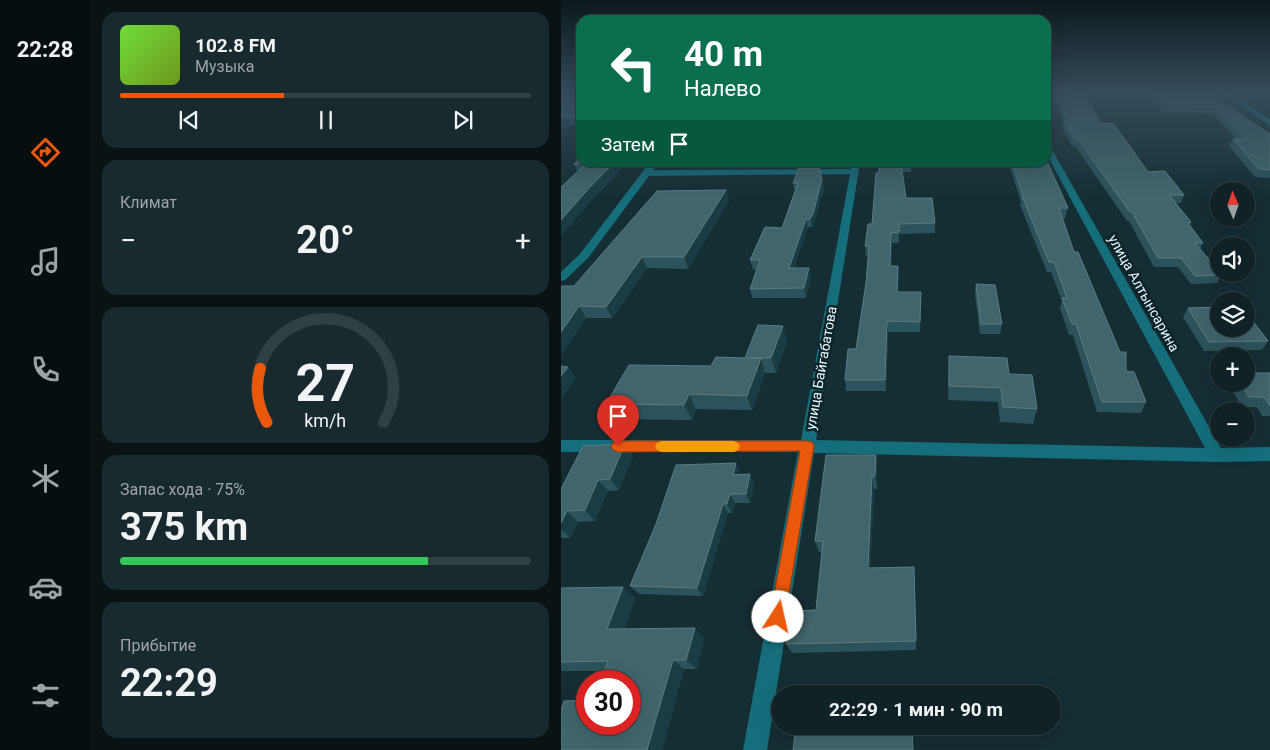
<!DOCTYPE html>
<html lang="ru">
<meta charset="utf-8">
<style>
:root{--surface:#102226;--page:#192a2e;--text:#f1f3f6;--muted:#9ca4a7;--line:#303f43;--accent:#ea580c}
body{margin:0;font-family:Roboto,sans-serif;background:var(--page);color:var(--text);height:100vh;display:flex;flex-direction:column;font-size:19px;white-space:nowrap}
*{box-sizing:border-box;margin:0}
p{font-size:16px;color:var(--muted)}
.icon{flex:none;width:28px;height:28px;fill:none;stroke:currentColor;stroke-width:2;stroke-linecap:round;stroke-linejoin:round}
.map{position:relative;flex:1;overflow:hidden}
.drawer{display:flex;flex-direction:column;gap:12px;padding:12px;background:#091315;width:471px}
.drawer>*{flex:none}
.banner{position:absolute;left:15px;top:15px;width:475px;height:152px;border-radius:15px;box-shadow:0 5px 20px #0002,0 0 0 1px var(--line);background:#0b6e4f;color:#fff;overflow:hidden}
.needle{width:32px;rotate:358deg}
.fabs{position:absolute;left:649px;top:182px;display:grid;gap:10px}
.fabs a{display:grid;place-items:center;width:45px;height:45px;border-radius:50%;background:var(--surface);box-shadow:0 5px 20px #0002,0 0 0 1px var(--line);font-size:25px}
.speed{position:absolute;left:15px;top:670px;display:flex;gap:10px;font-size:25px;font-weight:700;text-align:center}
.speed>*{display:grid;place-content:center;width:65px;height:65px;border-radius:50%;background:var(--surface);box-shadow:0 5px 20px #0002,0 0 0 1px var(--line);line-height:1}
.speed .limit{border:8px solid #d22;background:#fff;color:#111}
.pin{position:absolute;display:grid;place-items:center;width:42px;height:42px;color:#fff;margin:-51px -21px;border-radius:50% 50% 50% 0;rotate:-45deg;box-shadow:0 0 5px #0007}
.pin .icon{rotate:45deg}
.me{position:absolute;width:55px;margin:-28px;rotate:10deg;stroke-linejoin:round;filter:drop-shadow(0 0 4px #0008)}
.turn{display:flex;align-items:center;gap:18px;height:105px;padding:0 25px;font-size:22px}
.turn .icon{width:65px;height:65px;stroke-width:2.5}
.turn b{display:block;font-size:35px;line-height:42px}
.then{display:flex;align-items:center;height:48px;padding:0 25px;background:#0003;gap:10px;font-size:19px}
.big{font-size:38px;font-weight:700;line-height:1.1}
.drawer .tile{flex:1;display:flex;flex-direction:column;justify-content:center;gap:8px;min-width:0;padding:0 18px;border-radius:15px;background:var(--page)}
.drawer .dial{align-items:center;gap:0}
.dial svg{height:130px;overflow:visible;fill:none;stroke:var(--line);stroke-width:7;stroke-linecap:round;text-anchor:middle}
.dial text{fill:var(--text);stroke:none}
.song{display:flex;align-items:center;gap:15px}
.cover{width:60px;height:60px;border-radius:8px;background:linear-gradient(135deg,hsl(100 70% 55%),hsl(80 70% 35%))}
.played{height:5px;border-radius:2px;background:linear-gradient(90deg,var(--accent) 40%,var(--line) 40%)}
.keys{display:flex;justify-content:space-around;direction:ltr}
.heat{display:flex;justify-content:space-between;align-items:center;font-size:28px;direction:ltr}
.charge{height:8px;border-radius:4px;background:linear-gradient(90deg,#34c759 75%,var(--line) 0)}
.trip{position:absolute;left:210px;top:685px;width:290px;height:50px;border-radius:25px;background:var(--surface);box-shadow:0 5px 20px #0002,0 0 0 1px var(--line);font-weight:700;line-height:50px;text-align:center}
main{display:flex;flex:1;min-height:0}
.tab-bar{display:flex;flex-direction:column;width:90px;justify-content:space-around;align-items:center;background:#060e0f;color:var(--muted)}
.tab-bar .icon{width:35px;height:35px}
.tab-bar .selected{color:var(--accent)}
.tab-bar b{font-size:22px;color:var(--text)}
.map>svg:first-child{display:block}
</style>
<main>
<nav class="tab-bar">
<b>22:28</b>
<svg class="icon selected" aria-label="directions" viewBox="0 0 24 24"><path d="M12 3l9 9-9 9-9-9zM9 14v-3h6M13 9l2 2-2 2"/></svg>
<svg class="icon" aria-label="music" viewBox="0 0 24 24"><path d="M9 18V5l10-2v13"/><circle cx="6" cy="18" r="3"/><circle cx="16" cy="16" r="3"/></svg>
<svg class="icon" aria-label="phone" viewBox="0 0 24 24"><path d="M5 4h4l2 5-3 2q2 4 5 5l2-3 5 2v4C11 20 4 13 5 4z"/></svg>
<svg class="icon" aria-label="climate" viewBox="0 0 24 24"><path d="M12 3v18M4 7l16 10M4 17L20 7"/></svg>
<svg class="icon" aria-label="car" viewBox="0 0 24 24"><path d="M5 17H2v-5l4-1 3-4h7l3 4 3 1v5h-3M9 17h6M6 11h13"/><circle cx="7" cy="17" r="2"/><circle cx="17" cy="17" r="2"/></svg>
<svg class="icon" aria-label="filters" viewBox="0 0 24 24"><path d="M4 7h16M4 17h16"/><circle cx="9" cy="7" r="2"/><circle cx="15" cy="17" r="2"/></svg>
</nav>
<section class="drawer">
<div class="tile">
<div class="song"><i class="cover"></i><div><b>102.8 FM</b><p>Музыка</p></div></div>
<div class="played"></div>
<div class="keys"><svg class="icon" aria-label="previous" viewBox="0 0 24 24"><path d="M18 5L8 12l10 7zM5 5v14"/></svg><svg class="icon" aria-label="pause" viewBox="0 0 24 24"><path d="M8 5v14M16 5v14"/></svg><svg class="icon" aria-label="next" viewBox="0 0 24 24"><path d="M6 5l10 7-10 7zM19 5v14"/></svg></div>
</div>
<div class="tile"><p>Климат</p>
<div class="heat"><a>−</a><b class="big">20°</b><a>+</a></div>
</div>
<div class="tile dial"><svg viewBox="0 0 100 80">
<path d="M14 69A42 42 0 1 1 86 69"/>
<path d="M14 69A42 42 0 0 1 10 36" stroke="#ea580c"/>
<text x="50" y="56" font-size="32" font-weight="700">27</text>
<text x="50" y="72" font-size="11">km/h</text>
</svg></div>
<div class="tile"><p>Запас хода · 75%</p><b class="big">375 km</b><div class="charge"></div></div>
<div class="tile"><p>Прибытие</p><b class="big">22:29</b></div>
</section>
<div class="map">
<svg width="709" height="750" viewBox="0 0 709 750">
<rect width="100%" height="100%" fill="#152e33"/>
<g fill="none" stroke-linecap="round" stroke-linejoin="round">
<!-- minor -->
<path fill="#156e7c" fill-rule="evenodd" d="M485 144 489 146 660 448 709 447V461L656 462 253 453 206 750H182L237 452H0V440H240L289 174 88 176 27 258 4 280 0 281V272L19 254 89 162H98L92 170 290 169 291 162H299L255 440 644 448 485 153Z"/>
<!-- tertiary -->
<path fill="#156e7c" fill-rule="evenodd" d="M662 92H668L709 120V126Z"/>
</g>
<!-- wall -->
<path fill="#2c535b" d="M0 92H20V125H8L0 130Z
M490 92H523L539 123 587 172 623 195 620 203H615L630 222 629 226 642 243 639 249 660 275 656 283 630 284 617 267H593L568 221H566L514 146H511L501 127 503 121Z
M586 92H644L709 134V178L694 177 668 146 672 139H675L652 114 601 112Z
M20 162H67L35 196 17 172 13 164Z
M242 162H255L256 167H242Z
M318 162 350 163V172H341L345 198 374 223V233L338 234V243H331L330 266H337V292H360L359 332H327L325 391H285L284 380 295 349 305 283 307 256H305L304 246 311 224 318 173Z
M447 162H485L507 208 504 218H501L513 252 565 371 585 402 580 413 536 412 512 335H508L499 308 501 301 490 272H486L459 205 460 202Z
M261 179 263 188 253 223 251 227H247L233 268 250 278 245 298H191L189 289 196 270H192L189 260 221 228 234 192 232 183Z
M165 190 168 200 127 269 86 268 51 318H25L0 355V286H13Z
M415 284 441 324 439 334H419L414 294Z
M627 308 707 341 701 350 643 351 622 317Z
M226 341 215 373H204L191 410 135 409 131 420 55 419 45 404 150 366 184 358Z
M388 356 448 374 476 409 472 424 439 422 437 402 387 400Z
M709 373V416H701L696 407H681L667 384H685Z
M72 456 58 490 47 491 34 521 17 522 9 538H0V489Z
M316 467V489H313L309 568 353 567 355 650 231 653 225 644 255 610 261 552H258L254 541Z
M179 473V475L193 484 189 503H174L171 513H167L142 596 78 594 69 586Z
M62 587 74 599 63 629 143 638 136 669H123L101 750H0L26 724 44 671H0V588Z"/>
<!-- shaded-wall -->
<path fill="#1a3d44" d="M4 117 8 125 0 130V119Z
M54 162H67L35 196 0 236V220L30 186Z
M261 179 263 188 253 223 251 227 249 219Z
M165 190 168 200 127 269 123 257Z
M245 219 247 227 230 278 228 268Z
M330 233 331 243 329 276V266Z
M81 257 86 268 51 318 45 307Z
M337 266 338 276 336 303V292Z
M248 268 250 278 245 298 243 288Z
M18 306 25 318 0 355V332Z
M326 321 327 332 325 391 324 380Z
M222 326 226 341 215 373 210 358Z
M200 358 204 373 191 410 186 396Z
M7 367 15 378 0 399V376Z
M128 394 135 409 131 420 123 405Z
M64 444 72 456 58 490 49 479Z
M315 455 316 467V489L314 476Z
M175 463 179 473 176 484 172 475Z
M189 474 193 484 189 503 185 494Z
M311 476 313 489 309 579 307 568Z
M37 480 47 491 34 521 24 510Z
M169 494 174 503 171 513 166 504Z
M162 504 167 513 142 596 136 588Z
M6 511 17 522 9 538 0 529V523Z
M62 587 74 599 59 639 46 629Z
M134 628 143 638 136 669 125 660Z
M112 660 123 669 101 750H86Z"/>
<!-- building -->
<path fill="#41656c" stroke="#5b7c83" d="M0 92H20V117H4L0 119Z
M494 92H523L539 123 553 124 587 172 604 171 623 195H608L630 222 627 223 642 243H634L658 271V274L660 275 634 276 620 258H597L571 212H569L516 138H513L503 120H507Z
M593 92H644L669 108 670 106 686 119 709 134V170L698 169 672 139H685L654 107 603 105Z
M20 156V162H54L30 186 0 220V187L26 163 13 164Z
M485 159 507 208H498L513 252H517L559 352H565V371L573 372 585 402H541L515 324H511L501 298H506L493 262H488L461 196H462L451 162H485Z
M318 162H350L340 163 345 198H371L374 223 338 224V232L330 233 329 266H337L336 292H360L359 322 326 321 324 380H284L287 349H295L305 283 308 246H304L307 224H311L315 173H318Z
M238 168H258L261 179 252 214 249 219H245L228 268H248L243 288 189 289 199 260H189L204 227 221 228 237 183H232Z
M165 190 123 257H81L45 307 18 306 0 332V286H13L96 191Z
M415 284 434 285 441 324H420Z
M658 307V329H685V312L707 341 648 342 627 308Z
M197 325 222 326 210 358H186H200L186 396 128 394 123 405 45 404 68 365 150 366 155 357 184 358Z
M388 356 446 358 448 374 471 375 476 409 442 407 440 388 388 386Z
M0 366 7 367 0 376Z
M685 373H709V406L703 397H688L680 384H685Z
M64 444 49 479 37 480 24 510 6 511 0 523V489L22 446Z
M265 455H315L314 476H311L307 568 353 567 355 641 225 644 230 611 255 610 262 541H254Z
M175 463 172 475 189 474 185 494H169L166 504H162L136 588 69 586 95 524 115 465Z
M62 587 46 629 134 628 125 660H112L86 750H0V710L3 701 26 700V724H69V681H40L47 661 0 662V588Z
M351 728 352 750H232L234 733Z"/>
<!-- sky -->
<linearGradient id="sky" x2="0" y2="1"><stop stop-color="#0c191c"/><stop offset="0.47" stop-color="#354c5b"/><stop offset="1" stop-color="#354c5b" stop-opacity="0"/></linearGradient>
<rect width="709" height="197" fill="url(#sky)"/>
<!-- route -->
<path fill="#ea580c" stroke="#983908" d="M57 441H246L251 442 253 446 223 623 217 625 211 623 209 617 239 451 57 452 52 450 50 446 52 443Z"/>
<!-- slow -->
<path fill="#f59e0b" d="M100 441H173L177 443 179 446 177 450 173 452H100L96 450 94 446 96 443Z"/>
<g text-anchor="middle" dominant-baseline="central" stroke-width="5" stroke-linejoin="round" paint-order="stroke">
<!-- street labels -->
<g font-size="14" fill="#e9f8fb" stroke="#0b2429">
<text transform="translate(583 293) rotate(61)">улица Алтынсарина</text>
<text transform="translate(260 368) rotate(-80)">улица Байгабатова</text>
</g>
</g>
</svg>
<div class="fabs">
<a><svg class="needle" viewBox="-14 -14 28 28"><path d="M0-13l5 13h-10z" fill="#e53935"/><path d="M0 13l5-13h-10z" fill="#9ca4a7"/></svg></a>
<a><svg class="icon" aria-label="sound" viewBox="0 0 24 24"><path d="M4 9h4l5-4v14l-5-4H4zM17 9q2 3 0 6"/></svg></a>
<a><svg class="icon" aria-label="layers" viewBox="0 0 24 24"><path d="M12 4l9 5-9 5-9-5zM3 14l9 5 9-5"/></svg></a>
<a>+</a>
<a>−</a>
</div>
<div class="speed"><div class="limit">30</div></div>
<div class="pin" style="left:57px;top:446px;background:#d93025"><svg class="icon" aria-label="arrive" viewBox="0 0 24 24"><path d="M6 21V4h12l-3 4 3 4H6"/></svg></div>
<svg class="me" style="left:217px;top:617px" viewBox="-20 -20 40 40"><circle r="19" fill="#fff"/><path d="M0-13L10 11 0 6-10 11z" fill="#ea580c"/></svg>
<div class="trip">22:29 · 1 мин · 90 m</div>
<div class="banner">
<div class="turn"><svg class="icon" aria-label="left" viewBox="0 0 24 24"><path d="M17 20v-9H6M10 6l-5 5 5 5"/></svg><div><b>40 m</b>Налево</div></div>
<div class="then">Затем<svg class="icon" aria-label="arrive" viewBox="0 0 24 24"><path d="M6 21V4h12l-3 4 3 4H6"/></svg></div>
</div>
</div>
</main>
